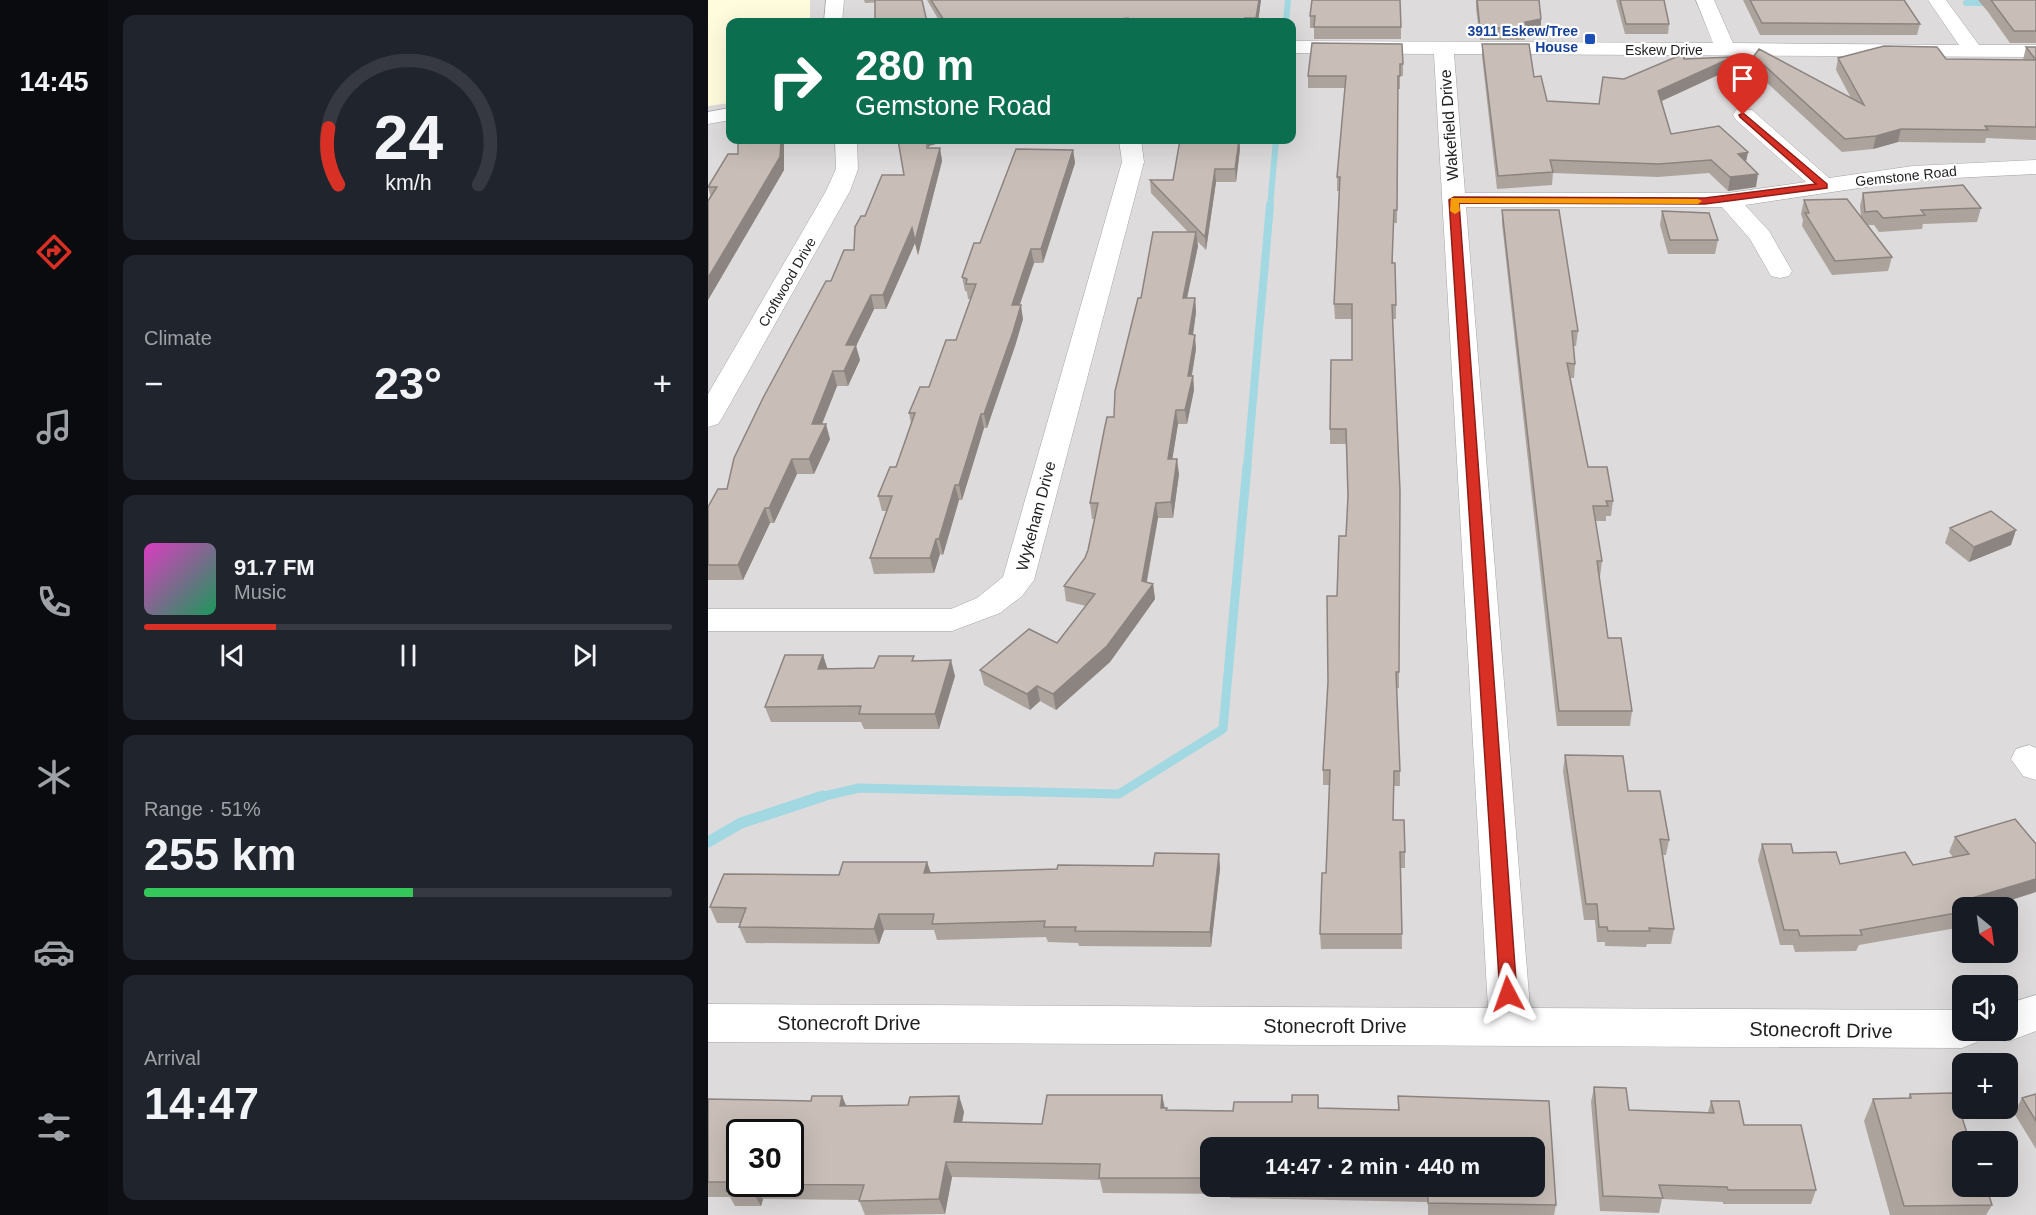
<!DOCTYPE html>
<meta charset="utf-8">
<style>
:root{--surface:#171b24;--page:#20242c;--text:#f1f3f6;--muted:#9ea1a6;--line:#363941;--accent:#d93025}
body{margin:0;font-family:Arial,sans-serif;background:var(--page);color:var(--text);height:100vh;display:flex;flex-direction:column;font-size:22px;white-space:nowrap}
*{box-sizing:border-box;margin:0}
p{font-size:20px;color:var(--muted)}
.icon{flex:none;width:33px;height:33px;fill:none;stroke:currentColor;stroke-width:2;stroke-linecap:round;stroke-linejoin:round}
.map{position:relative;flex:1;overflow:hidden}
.side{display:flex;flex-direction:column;gap:15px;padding:15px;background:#0d0f14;width:600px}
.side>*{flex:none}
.banner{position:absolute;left:18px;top:18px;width:570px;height:126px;border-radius:12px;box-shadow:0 6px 24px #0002;background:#0b6e4f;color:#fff;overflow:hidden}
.needle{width:39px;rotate:151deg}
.controls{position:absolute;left:1244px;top:897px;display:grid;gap:12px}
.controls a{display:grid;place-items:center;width:66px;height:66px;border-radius:12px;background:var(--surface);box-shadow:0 6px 24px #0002;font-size:30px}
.speed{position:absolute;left:18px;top:1119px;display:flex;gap:12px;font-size:30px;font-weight:700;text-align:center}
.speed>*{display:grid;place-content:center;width:78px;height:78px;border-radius:50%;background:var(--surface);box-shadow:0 6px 24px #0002;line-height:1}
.speed .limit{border:3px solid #111;border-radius:9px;background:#fff;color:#111}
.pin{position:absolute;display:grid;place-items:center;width:51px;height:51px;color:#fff;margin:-62px -26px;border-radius:50% 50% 50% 0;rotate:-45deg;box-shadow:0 0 6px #0007}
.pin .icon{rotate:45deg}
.me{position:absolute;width:66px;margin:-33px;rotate:356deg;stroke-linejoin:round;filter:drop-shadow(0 0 4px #0008)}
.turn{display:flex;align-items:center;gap:21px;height:126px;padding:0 30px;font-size:27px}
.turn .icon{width:78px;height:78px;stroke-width:2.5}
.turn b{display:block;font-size:42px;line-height:51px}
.big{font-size:45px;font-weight:700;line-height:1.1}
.side .tile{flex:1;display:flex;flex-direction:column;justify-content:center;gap:9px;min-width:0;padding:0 21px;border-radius:12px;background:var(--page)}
.side .dial{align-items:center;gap:0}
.dial svg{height:156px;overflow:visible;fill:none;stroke:var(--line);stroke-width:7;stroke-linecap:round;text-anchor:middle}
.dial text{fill:var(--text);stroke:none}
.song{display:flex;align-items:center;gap:18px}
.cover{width:72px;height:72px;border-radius:9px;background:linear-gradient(135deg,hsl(310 70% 55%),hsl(150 70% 35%))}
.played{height:6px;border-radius:3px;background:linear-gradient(90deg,var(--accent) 25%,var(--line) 25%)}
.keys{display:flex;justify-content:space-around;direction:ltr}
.heat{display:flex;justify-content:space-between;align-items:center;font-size:33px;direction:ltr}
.charge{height:9px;border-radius:4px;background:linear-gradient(90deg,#34c759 51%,var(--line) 0)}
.trip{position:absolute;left:492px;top:1137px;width:345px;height:60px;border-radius:12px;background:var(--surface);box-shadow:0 6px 24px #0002;font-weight:700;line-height:60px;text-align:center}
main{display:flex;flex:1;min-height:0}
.tab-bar{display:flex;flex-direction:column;width:108px;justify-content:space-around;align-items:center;background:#090b0e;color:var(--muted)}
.tab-bar .icon{width:42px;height:42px}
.tab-bar .current{color:var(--accent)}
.tab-bar b{font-size:27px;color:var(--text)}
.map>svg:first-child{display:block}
</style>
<main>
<nav class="tab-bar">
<b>14:45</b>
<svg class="icon current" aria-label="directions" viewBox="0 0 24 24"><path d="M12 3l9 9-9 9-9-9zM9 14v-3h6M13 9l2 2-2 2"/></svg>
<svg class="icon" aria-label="music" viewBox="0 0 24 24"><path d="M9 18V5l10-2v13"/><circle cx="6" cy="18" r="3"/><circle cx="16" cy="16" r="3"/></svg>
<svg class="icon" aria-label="phone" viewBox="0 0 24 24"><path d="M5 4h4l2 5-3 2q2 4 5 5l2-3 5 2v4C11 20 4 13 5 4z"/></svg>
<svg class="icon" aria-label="climate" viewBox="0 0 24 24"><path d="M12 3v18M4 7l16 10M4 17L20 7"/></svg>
<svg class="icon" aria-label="car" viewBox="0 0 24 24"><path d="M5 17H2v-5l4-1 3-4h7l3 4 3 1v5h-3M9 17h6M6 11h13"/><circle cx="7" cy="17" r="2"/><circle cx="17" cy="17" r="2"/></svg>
<svg class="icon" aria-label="filters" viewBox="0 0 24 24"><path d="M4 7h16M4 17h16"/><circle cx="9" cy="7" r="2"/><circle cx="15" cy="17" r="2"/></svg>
</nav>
<section class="side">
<div class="tile dial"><svg viewBox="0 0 100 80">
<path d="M14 69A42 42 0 1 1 86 69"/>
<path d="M14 69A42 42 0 0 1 9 40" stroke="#d93025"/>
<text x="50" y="56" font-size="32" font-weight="700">24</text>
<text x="50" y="72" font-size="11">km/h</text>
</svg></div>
<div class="tile"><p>Climate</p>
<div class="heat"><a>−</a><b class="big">23°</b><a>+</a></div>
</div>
<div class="tile">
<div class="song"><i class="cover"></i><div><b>91.7 FM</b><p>Music</p></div></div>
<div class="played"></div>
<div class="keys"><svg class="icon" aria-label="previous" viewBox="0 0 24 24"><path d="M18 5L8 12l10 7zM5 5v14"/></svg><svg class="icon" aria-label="pause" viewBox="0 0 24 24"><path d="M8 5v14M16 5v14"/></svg><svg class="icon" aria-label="next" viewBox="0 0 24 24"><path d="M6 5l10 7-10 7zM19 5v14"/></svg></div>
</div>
<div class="tile"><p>Range · 51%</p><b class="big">255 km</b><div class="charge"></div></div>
<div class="tile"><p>Arrival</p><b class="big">14:47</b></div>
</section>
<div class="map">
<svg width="1328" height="1215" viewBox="0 0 1328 1215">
<rect width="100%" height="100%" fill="#f0ebe4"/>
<!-- residential -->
<path fill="#dddbdc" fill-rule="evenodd" d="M0 0H1328V1215H0ZM22 22H584V140H22ZM1254 908H1299V952H1254ZM1254 986H1299V1030H1254ZM1254 1064H1299V1108H1254ZM32 1132H82V1184H32ZM1254 1142H1299V1186H1254ZM502 1148H826V1186H502Z"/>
<!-- education -->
<path fill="#fffcde" d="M0 0H102V22H22V103L0 106Z"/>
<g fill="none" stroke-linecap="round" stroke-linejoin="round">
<!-- stream-far3 -->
<path stroke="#a1d8e1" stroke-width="6" d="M1258 3H1283
M578 22 580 0
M562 207 568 140"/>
<!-- stream-far2 -->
<path stroke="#a1d8e1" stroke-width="8" d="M539 468 562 205"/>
<!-- stream-far1 -->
<path stroke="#a1d8e1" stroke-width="9" d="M108 798 151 788 411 794 515 729 539 466"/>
<!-- stream -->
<path stroke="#a1d8e1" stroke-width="11" d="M0 842 33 823 115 796"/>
<!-- minor casing -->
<g stroke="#a6a6a6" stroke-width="1">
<path id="minor" d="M118 0H136L134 22H116Z
M988 0H1006L1025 43 1251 45 1220 0H1238L1271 45H1328V57L746 54 757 193H1020L1098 182 1028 120 1025 115 1028 110H1044L1121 178 1205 166 1328 160V174L1205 180 1037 205 1061 231 1084 271 1081 276 1072 278 1063 276 1042 239 1014 207H758L822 1008 1254 1010V1030H1275L1269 1042 1254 1048 0 1042V1004L780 1008 726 54 584 53V41L1005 43Z
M22 108V120L0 124V112Z
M127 140H149L150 169 142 191 14 418 10 424 0 427V394L118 191 128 169Z
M411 140H433L436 162 326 580 314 596 292 613 244 631H0V609H243L269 598 295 577 414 162Z
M1321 745 1328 748V780L1315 776 1303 759 1308 749Z
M1328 995V1031L1299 1042 1284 1036 1281 1030H1299V1004Z"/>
</g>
<!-- minor -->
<use href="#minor" fill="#fff" fill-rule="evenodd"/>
</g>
<!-- wall -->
<path fill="#aca39d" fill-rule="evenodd" d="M156 0H214L157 3Z
M219 0H553L550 22H232Z
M604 0 693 27V39H606V28H602V16Z
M768 0H831L833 31 817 34V40H772L768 8Z
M908 0H956L961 24 960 34H917Z
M1035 0H1196L1212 24 1209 35H1052Z
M1270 0H1328V43H1302L1280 12Z
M774 44 826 77 839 101 891 104 916 79 976 59 1025 57 1023 69 954 101 963 134 1040 152 1038 162 1048 187 1020 191 1001 173 950 177 845 173 844 185 789 189 774 56Z
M1318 47H1328V140L1278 138 1277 143 1190 142 1165 149 1134 152 1044 69 1046 56 1143 98 1128 70 1130 58 1315 60Z
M695 64V76H692V89H690L689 223H685V263L688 305V319H685L691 672V688H688L692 771V786H686L685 820 697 852V868H693L694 949H613L612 934 618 873 622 785H615V770L629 596 638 536 640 497 639 444H622V429L644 360V319H627L626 304 631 191H629V177L637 88H600V76Z
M30 140H76V170L0 300V201L3 197 0 187 30 154Z
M472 140H532V149L528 182H508L498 250 489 241 490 246 479 298H487L488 312 485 334 488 349 484 376H485L486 390 479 424H470L464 459 471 474 465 518H450L439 582 445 584 447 599 402 662 348 710 332 701 322 710 276 685 272 670 349 643 378 606 358 601 356 586 377 558 380 550 387 519H384L382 503 406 417 433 298 480 232 443 193 442 180H465Z
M221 146V148H232L234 161 210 255 207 243 178 309H166L148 346 152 360 140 386H129L114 424 122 439 106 474H89L66 523H62L35 580H0V507L19 489 123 281 146 250 157 216Z
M365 150 367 163 335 263H326L318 283 311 305 315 319 307 346 279 428H276L254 500H251L235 555 232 554 226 573 166 574 162 558 179 511H174L170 496 188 467 203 423 201 413 221 387 248 340 263 299H260L259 292 257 291 254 277 272 243Z
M1155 193 1273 208 1269 222 1215 224 1214 229 1171 232 1166 225H1160L1184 257 1180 271 1124 275 1094 226 1095 220 1093 214 1096 200 1153 217 1152 206Z
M794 210 870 331 868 346H865L867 364 866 378H862L880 467 905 501 903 516H898V521H887L894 561 892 577H891L900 638 924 711 922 726H849L794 223Z
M954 211 1010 240 1007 254H960L952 225Z
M1242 528 1303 545 1261 562 1237 543Z
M115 655 119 669 166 668 207 661 247 676 231 729H156L153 722H63L57 707Z
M857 755 920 791 961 840 958 855H955L966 929 963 944H939L938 947 897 946V942H889L887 920H876L855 771Z
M1307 819 1254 908V927L1151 945 1148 951 1087 952 1085 945H1072L1050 860 1054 844 1085 853 1132 864 1205 865 1245 857 1241 852 1247 837Z
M511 854 512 869 503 947 371 946 370 943 340 942 338 937 229 940 226 930H176L171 944 38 943 31 927 32 923H9L2 907 131 875 219 862 223 873 349 869 445 866Z
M886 1087 921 1110 1000 1112 1003 1101 1036 1125 1108 1190 1103 1204H1015V1202L954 1199 951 1213 892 1211 883 1102Z
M1202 1094 1284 1205 1278 1215H1182L1156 1121 1165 1099 1200 1098Z
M1328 1094V1149L1306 1113 1314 1098Z
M339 1095H454L457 1108H459V1110L525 1111 526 1102H584V1095H610L611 1108 690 1110V1096L841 1101 848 1205 846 1215H720V1202L522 1198V1194L395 1193 392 1180 244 1177 237 1214 157 1215 151 1200 55 1199 53 1206H27L22 1197H0V1099L103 1101 104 1096H134L138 1106 200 1105 202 1097 251 1096 256 1112 254 1122 334 1124ZM32 1132H82V1184H32ZM502 1148H826V1186H502Z"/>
<!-- shaded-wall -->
<path fill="#8c8480" d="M551 0H553L550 22H548V18Z
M420 18 421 22H386Z
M833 19V31L817 34V22Z
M1025 57 1023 69 949 103 950 91Z
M1193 129 1190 142 1165 149 1168 136Z
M73 140H76V170L0 300V278Z
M219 140H242L221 146 222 161Z
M531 140 532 149 528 182 527 169Z
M232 148 234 161 210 255 207 243 178 309 175 295Z
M365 150 367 163 335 263 333 249Z
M1040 152 1037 165 1030 154Z
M507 169 508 182 498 250 497 237Z
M1050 174 1048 187 1020 191 1022 177Z
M488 232 490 246 476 312 475 298Z
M323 249 326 263 307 319 304 305Z
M163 295 166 309 148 346 152 360 140 386 136 371 138 345Z
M487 298 488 312 483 349 481 334Z
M313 305 315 319 307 346 279 428 276 414Z
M487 335 488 349 481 390 480 376Z
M125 371 129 386 108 439 104 424Z
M485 376 486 390 479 424 477 410Z
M468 410 470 424 462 474 460 459Z
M273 414 276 428 254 500 251 485Z
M118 424 122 439 106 474 101 459Z
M84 459 89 474 66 523 61 508Z
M469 459 471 474 465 518 463 502Z
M247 485 251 500 235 555 231 539Z
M448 503 450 518 436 595 445 584 447 599 402 662 348 710 345 694 434 581Z
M57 508 62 523 35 580 30 565Z
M1308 530 1303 545 1261 562 1266 547Z
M228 539 232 554 226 573 222 558Z
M115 655 120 670 110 669Z
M243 660 247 676 231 729 227 714Z
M329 686 332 701 322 710 319 694Z
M511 854 512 869 503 947 502 932Z
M219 862 224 877 216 873Z
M1328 879V892L1278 908H1257L1261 899Z
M171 914 176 930 171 944 166 929Z
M454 1095 457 1111 453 1108Z
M134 1096 141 1112 132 1106Z
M251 1096 256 1112 251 1138 246 1122Z
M238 1162 244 1177 237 1214 231 1199Z
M47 1184 55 1199 53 1206 44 1191Z"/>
<!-- building -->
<path fill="#c8bdb7" stroke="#8c8480" stroke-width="1.5" d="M167 0H214L219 22H167Z
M223 0H551L548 18H537L536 22H421L420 18 386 22H237Z
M604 0H692L693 27H606L607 16H602Z
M769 0H831L833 19 817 22 818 28H772Z
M912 0H956L961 24H918Z
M1042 0H1196L1212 24 1054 23Z
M1283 0H1328V31H1306Z
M604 43 694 44 695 64H692V76H690L689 210H686L684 263H687L688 305H684L692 491 691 672H688L692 771H686L685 820H696L697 852H692L694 934H612L614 873H618L622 770H615L620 682 619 596H629L631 536H638L640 496 638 429H622L623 360H644V304H626L632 177H629L638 76H600Z
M774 44H821L826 77 833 76 839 101 891 104 895 77 916 79 975 54 976 59 1025 57 950 91 963 134 1011 126 1040 152 1030 154 1050 174 1022 177 1003 160 951 164 842 160 845 172 790 176Z
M1176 46 1229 47 1238 59 1328 60 1318 47H1328V127L1277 126 1280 130 1193 129 1168 136 1137 139 1046 56 1051 49 1156 105 1130 58Z
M30 140H73L72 157 0 278V201L9 187H0L20 154H30Z
M190 140H219V148H232L207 241 204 228 175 295H163L138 345H148L136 371H125L104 424H118L101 459H84L61 508H57L30 565H0V507L10 489H19L26 458 55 398 118 281H123L136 250H146L147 227 153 216H157L174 175H196Z
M472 140H531L527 169H507L497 237 442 180H465Z
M308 149 365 150 333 249H323L316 269 304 305H313L305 332 276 414H273L251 485H247L231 539H228L222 558H162L184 496H170L182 467H188L207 413H201L212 387H221L238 340H248L268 284H258L259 279 254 277 266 243H272Z
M1255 185 1273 208 1213 210 1217 215 1175 218 1169 211 1157 212 1155 193Z
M1139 199 1184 257 1127 261 1097 213H1101L1096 200Z
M794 210H851L870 331H864L867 364 859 363 880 467H899L905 501H898L900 506H885L894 561H889L900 638H913L924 711H851Z
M954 211 1001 213 1010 240H962Z
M445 232H488L475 298H487L481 334 487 335 480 376H485L477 410H468L460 459H469L463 502 448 503 434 581 445 584 399 646 345 694 329 686 319 694 272 670 321 629 349 643 387 594 356 586 377 558 380 550 390 503H382L396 431 399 417H406L407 391 430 298H433Z
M1283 511 1308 530 1266 547 1242 528Z
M77 655H115L110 669 166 668 171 656H206L204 661 243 660 227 714H151L153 706 57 707Z
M857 755 915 756 920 791H952L961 840 952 839 966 929 941 928 942 931H900L899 927H891L889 904H878Z
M1307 819 1328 844V879L1261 899 1266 908H1254V912L1152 930 1154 935 1092 936 1090 930H1076L1054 844H1083L1085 853 1128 852 1132 864 1197 852 1205 865 1261 854 1247 837Z
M447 853 511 854 502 932 367 931 368 927H336L337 921 224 924 226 914H171L166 929 31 927 38 908 2 907 16 874 131 875 135 862H219L216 873 349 869 350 865 445 866Z
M886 1087 918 1088 921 1110 1006 1113 1003 1101H1031L1036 1125H1093L1108 1190H1020L1019 1187 951 1185 955 1198 895 1196Z
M1246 1093 1262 1142H1254V1186H1278L1284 1205 1196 1206 1165 1099 1203 1098 1202 1094Z
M1328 1094V1121L1314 1098Z
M339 1095H454L453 1108H459L458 1110 525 1111 526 1102H584V1095H610V1108L691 1110 690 1096 841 1101 848 1205 720 1203V1187L696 1186H826V1148H502V1178H391L392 1164 238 1162 231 1199 151 1201 156 1185 55 1184H82V1132H32V1184H47L44 1191H18L21 1182H0V1099L103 1101 104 1096H134L132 1106 200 1105 202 1097 251 1096 246 1122 334 1124Z"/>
<!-- route -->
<path fill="#d93025" stroke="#8d1f18" stroke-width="1.5" d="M1035 113 1119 184V188L997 204 751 203 809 994 806 1000 800 1002 794 1000 792 994 741 200 746 197 997 198 1108 184 1032 117 1031 115Z"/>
<!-- slow -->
<path fill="#f59e0b" d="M743 198 990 199 994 201 990 204 751 203 752 211 747 214 742 211Z"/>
<!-- markers -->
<rect fill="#1a4fb4" stroke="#fff" stroke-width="2" x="876" y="33" width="12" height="12" rx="3"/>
<g text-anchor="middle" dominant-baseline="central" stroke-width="4.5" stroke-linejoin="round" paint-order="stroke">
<!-- far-transit labels -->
<g font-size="14" font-weight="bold" fill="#164399" stroke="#fff" text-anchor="end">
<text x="870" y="31">3911 Eskew/Tree<tspan x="870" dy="16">House</tspan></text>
</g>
<!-- far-street labels -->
<g font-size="14" fill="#1f1f1f" stroke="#fff">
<text x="956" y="50">Eskew Drive</text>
<text transform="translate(1198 176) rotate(-6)">Gemstone Road</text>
<text transform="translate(79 282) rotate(-60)">Croftwood Drive</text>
</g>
<!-- street labels -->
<g font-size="16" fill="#1f1f1f" stroke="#fff">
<text transform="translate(741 125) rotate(-94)">Wakefield Drive</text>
<text transform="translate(328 516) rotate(-75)">Wykeham Drive</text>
</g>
<!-- near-street labels -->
<g font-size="20" fill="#1f1f1f" stroke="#fff">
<text x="141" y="1023">Stonecroft Drive</text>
<text x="627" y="1026">Stonecroft Drive</text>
<text transform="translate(1113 1030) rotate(1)">Stonecroft Drive</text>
</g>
</g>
</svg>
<div class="controls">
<a><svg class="needle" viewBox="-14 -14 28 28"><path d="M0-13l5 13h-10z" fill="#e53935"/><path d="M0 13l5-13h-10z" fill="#9ea1a6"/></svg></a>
<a><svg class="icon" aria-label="sound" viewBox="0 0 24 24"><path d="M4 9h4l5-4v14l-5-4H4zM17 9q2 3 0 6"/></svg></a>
<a>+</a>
<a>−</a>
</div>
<div class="speed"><div class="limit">30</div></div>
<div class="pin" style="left:1035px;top:115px;background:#d93025"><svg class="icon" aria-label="arrive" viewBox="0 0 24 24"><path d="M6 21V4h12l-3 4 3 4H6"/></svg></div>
<svg class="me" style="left:800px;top:994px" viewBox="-20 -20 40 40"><path d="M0-17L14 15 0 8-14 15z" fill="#d93025" stroke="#fff" stroke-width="4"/></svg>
<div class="trip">14:47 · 2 min · 440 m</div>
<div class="banner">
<div class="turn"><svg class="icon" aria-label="right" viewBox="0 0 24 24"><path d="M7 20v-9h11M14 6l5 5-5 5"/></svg><div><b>280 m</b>Gemstone Road</div></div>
</div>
</div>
</main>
